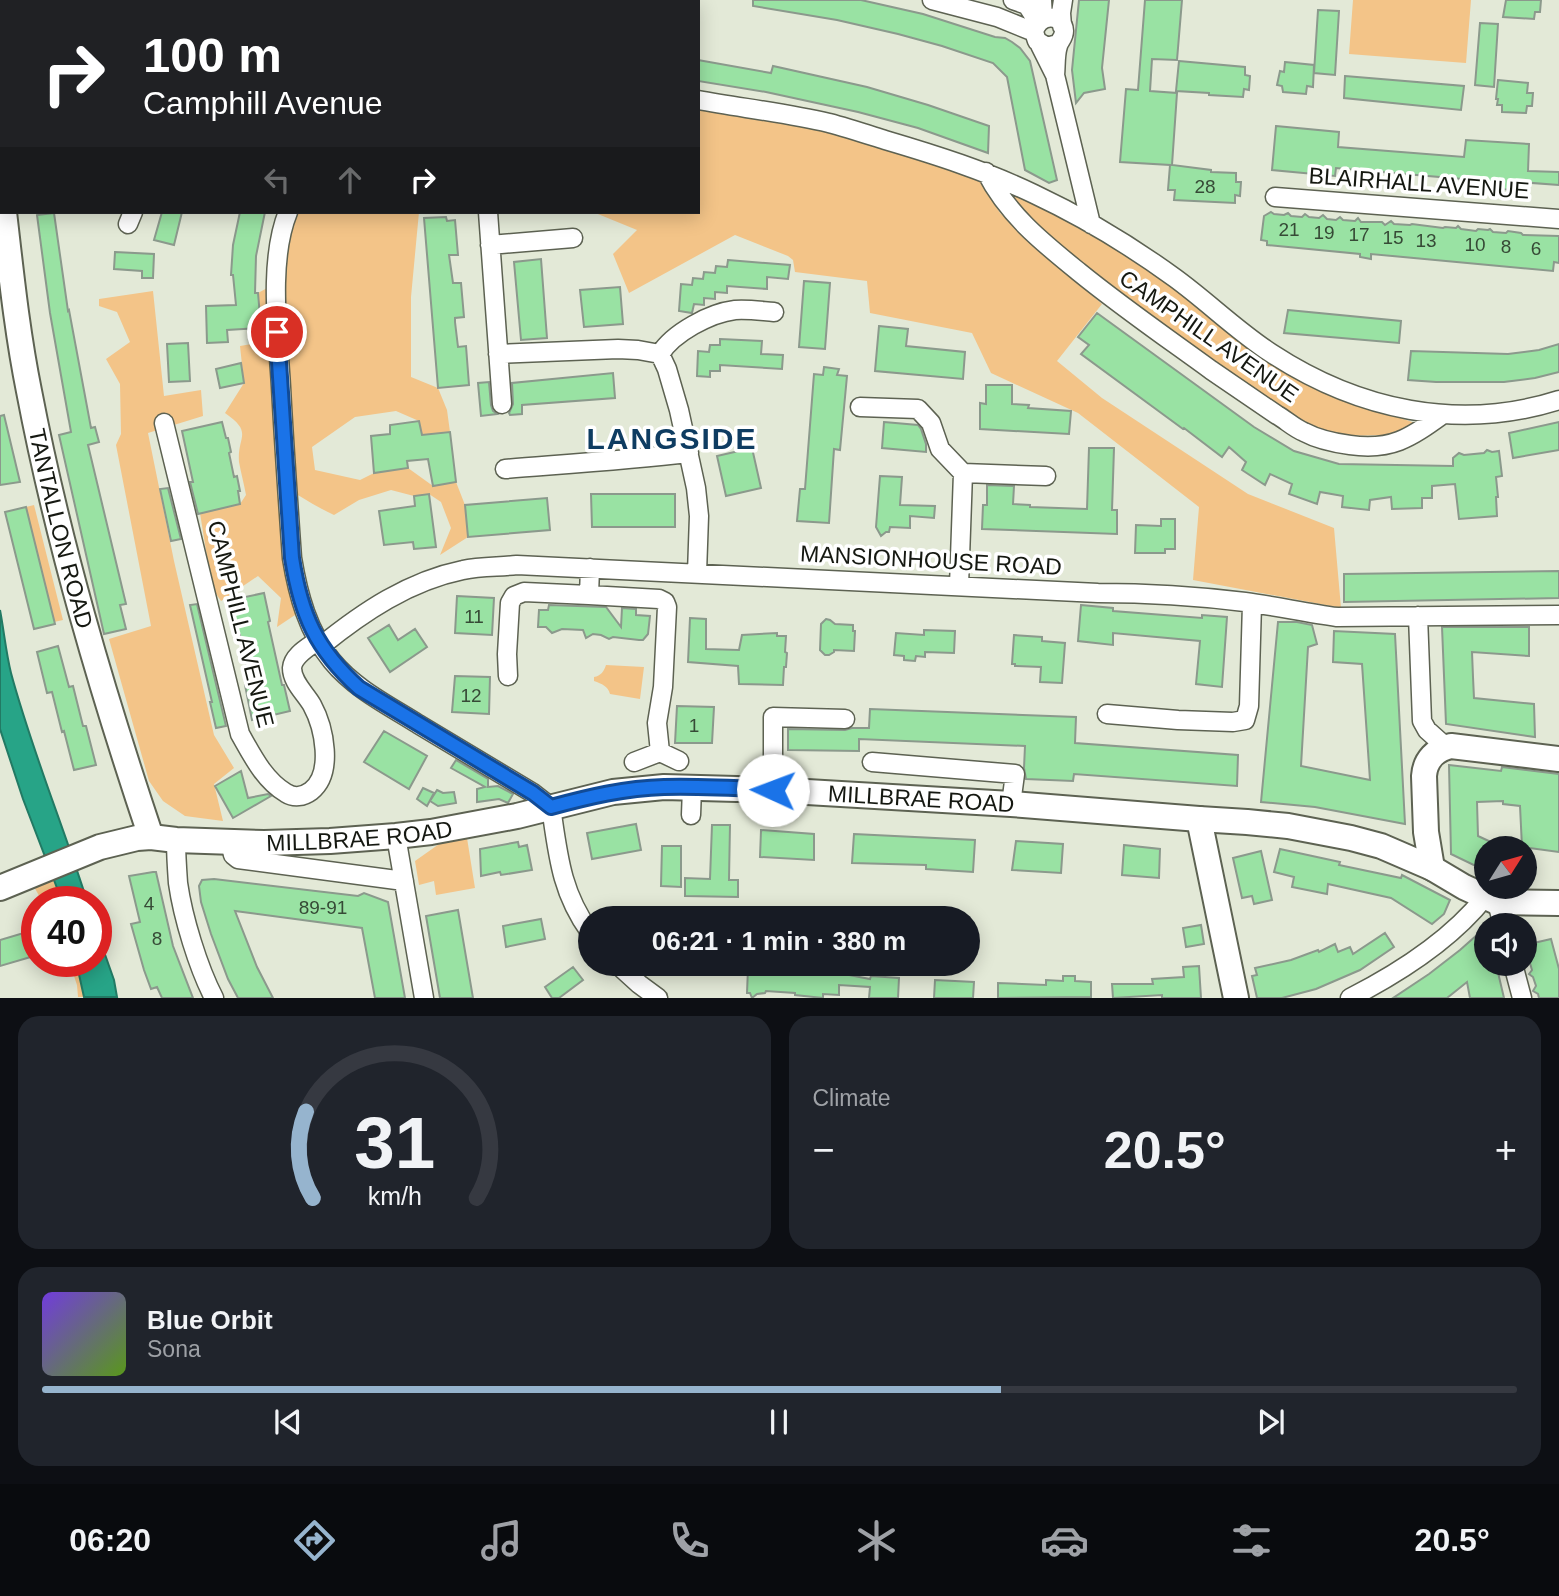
<!DOCTYPE html>
<meta charset="utf-8">
<style>
:root{--surface:#171b24;--page:#20242c;--text:#f1f3f6;--muted:#9ea1a6;--line:#363941;--accent:#96b4ce}
body{margin:0;font-family:Helvetica,sans-serif;background:var(--page);color:var(--text);height:100vh;display:flex;flex-direction:column;font-size:26px;white-space:nowrap}
*{box-sizing:border-box;margin:0}
p{font-size:23px;color:var(--muted)}
.icon{flex:none;width:38px;height:38px;fill:none;stroke:currentColor;stroke-width:2;stroke-linecap:round;stroke-linejoin:round}
.map{position:relative;height:998px;overflow:hidden}
.drawer{display:flex;flex-direction:column;gap:18px;padding:18px;background:#0d0f14;flex:1}
.drawer>*{flex:none}
.banner{position:absolute;left:0px;top:0px;width:700px;height:214px;box-shadow:0 4px 18px #0003;background:#202124;color:#fff;overflow:hidden}
.needle{width:46px;rotate:53deg}
.controls{position:absolute;left:1474px;top:836px;display:grid;gap:14px}
.controls a{display:grid;place-items:center;width:63px;height:63px;border-radius:50%;background:var(--surface);box-shadow:0 4px 18px #0003;font-size:35px}
.speed{position:absolute;left:21px;top:886px;display:flex;gap:14px;font-size:35px;font-weight:700;text-align:center}
.speed>*{display:grid;place-content:center;width:91px;height:91px;border-radius:50%;background:var(--surface);box-shadow:0 4px 18px #0003;line-height:1}
.speed .limit{border:10px solid #d22;background:#fff;color:#111}
.pin{position:absolute;display:grid;place-items:center;width:60px;height:60px;color:#fff;margin:-30px;border:4px solid #fff;border-radius:50%;box-shadow:0 2px 7px #0007}
.me{position:absolute;width:77px;margin:-38px;rotate:272deg;stroke-linejoin:round;filter:drop-shadow(0 0 5px #0008)}
.turn{display:flex;align-items:center;gap:24px;height:147px;padding:0 28px;font-size:32px}
.turn .icon{width:91px;height:91px;stroke-width:2.5}
.turn b{display:block;font-size:49px;line-height:60px}
.lanes{display:flex;align-items:center;height:66px;padding:0 28px;background:#0003;justify-content:center;gap:35px;direction:ltr}
.lanes .off{opacity:.35}
.big{font-size:52px;font-weight:800;line-height:1.1}
.drawer .widget{flex:1;display:flex;flex-direction:column;justify-content:center;gap:10px;min-width:0;padding:0 24px;border-radius:21px;background:var(--page)}
.drawer .dial{align-items:center;gap:0}
.dial svg{height:182px;overflow:visible;fill:none;stroke:var(--line);stroke-width:7;stroke-linecap:round;text-anchor:middle}
.dial text{fill:var(--text);stroke:none}
.song{display:flex;align-items:center;gap:21px}
.cover{width:84px;height:84px;border-radius:10px;background:linear-gradient(135deg,hsl(260 70% 55%),hsl(90 70% 35%))}
.played{height:7px;border-radius:4px;background:linear-gradient(90deg,var(--accent) 65%,var(--line) 65%)}
.keys{display:flex;justify-content:space-around;direction:ltr}
.heat{display:flex;justify-content:space-between;align-items:center;font-size:38px;direction:ltr}
.drawer .tiles{flex:1;display:grid;gap:18px;grid-template-columns:1fr 1fr}
.widget:last-child{grid-column:span 2}
.trip{position:absolute;left:578px;top:906px;width:402px;height:70px;border-radius:35px;background:var(--surface);box-shadow:0 4px 18px #0003;font-weight:800;line-height:70px;text-align:center}
.dock{display:flex;height:112px;justify-content:space-around;align-items:center;background:#090b0e;color:var(--muted)}
.dock .icon{width:49px;height:49px}
.dock .active{color:var(--accent)}
.dock b{font-size:32px;color:var(--text)}
.map>svg:first-child{display:block}
</style>
<div class="map">
<svg width="1559" height="998" viewBox="0 0 1559 998">
<rect width="100%" height="100%" fill="#e3e9d7"/>
<!-- green -->
<path fill="#f3c488" d="M1353 0H1471L1466 63 1349 54Z
M698 107 781 117 978 176 1000 213 1102 304 1057 361 1102 398 1248 494 1334 528 1341 608 1193 580 1199 507 1078 413 991 373 972 333 870 313 867 281 795 272 793 260 788 256 735 235 629 293 613 254 637 230 593 212H698Z
M1005 190 1079 225 1151 267 1272 363 1327 393 1418 424 1385 435 1345 436 1310 427 1274 407 1052 244Z
M293 212H419L411 297V377L438 388 447 410 450 432 422 435 419 421 396 411 355 417 312 447 315 470 360 480 374 473 408 468 433 486 456 482 465 505 468 537 440 555 451 528 441 502 429 494 414 496 391 490 359 500 334 515C314 506 298 494 278 484L282 541 298 613 277 627 281 598 258 576 221 601 212 588 200 513 240 504 246 495C244 484 241 473 239 462 237 436 254 433 225 413L244 383 240 346 263 342 272 315H260L258 293 280 281Z
M153 291 164 396 201 390 203 416 148 433 174 561 214 735 234 768 214 784 223 821 185 816 163 801 149 781 109 639 151 626 116 445 121 434 120 384 106 359 130 342 117 312 99 306V299Z
M34 505 63 620 54 622 26 507Z
M606 665 644 667 640 699 610 694C608 686 602 684 594 681V677C601 676 604 671 606 665Z
M467 838 475 888 436 895 434 881 419 885 415 861 442 842Z
M52 876 68 901H42L33 885Z
M69 961H85L90 997H78L77 985Z"/>
<!-- water -->
<path fill="#27a487" stroke="#227a64" stroke-width="2" d="M0 610C4 631 6 653 11 673 32 751 63 825 87 901H62L23 799 0 729Z
M96 929 114 980 117 997H84L76 961H96Z"/>
<!-- building -->
<path fill="#99e2a3" stroke="#8b998c" stroke-width="2" d="M753 0H861L923 14 995 37 1005 38 1012 42 1020 48 1030 61 1057 180 1049 183 1025 170 1007 77 993 63 942 46 898 34 837 20 753 6Z
M1079 0H1109L1102 68 1105 89 1084 93 1076 103 1072 70Z
M1145 0H1182L1177 60 1152 59 1150 91 1177 93 1172 165 1211 170V172L1236 173V182H1241L1240 196 1235 195V203L1174 200 1175 190H1168L1170 165 1120 162 1126 89 1138 90Z
M1506 0H1541L1540 12H1535L1534 19 1503 17Z
M1318 10 1339 11 1335 75 1314 73Z
M1480 23 1498 24 1494 87 1475 85Z
M698 60 771 73 773 66 867 87 928 105 989 126 988 153 918 128 858 112 766 92 698 81Z
M1179 61 1245 67V75L1250 76 1249 90 1244 89 1243 97 1209 95V93L1176 91Z
M1285 62 1314 65 1313 87 1307 86 1306 94 1283 92 1282 86 1277 85 1280 71 1284 72Z
M1345 76 1464 86 1461 110 1344 98Z
M1498 80 1528 83 1527 93H1533L1532 106H1527L1526 113 1502 112V105H1497L1498 99H1496Z
M1276 126 1339 132 1338 147 1464 157 1466 140 1529 144 1528 171 1559 172V185L1519 182 1518 191 1461 184 1462 179 1336 168 1335 176 1272 170Z
M162 212H182L174 245 154 240Z
M240 212H265L256 256 255 293H258L261 328 227 330 228 342 207 343 206 306 236 305 233 275H231L233 245Z
M1271 212 1274 214 1284 215 1288 213 1291 216 1302 217 1305 214 1309 217 1319 218 1323 215 1327 219 1336 220 1340 217 1343 220 1355 221 1358 218 1361 222H1382L1385 225 1391 221 1394 224 1410 225 1412 224 1443 228 1445 227 1456 228 1458 226 1461 229 1476 231 1478 229 1488 230 1490 229 1493 232 1506 233 1508 231 1521 233 1523 235 1559 236V263L1554 262 1553 271 1371 254V259L1360 257V254L1267 245V241L1261 240 1264 216Z
M54 213 68 311 69 310 91 428 95 427 99 442 88 445 126 604 120 605 126 629 104 634 59 435 71 432 50 313 37 215Z
M446 217 447 221 455 220 458 255H449L453 283H461L464 317 455 318V322L458 347 466 346 469 385 438 388 424 218Z
M115 252 154 254 153 278H142V271L114 269Z
M541 259 547 338 521 340 514 262Z
M728 260 790 265 788 279 767 277V289L727 286V293L715 292V299L704 298V305L694 304 692 313 679 311 681 284 692 285 693 278 703 279 704 272 715 273 716 266 727 267Z
M804 281 830 283 825 349 799 347Z
M620 287 623 324 584 327 580 290Z
M1288 310 1401 321 1399 343 1284 333Z
M1097 313 1254 427 1294 451 1339 464 1453 466V458L1459 453 1464 455 1484 453 1487 450 1492 452 1499 451 1502 476 1496 477 1498 497H1496L1497 516 1459 519 1455 484 1432 486V498H1422V508L1392 509 1391 497 1370 500 1369 510 1342 507 1343 496 1320 492 1317 504 1289 494 1292 484 1270 474 1265 485 1242 470 1246 462 1229 447 1222 457 1184 428 1183 429 1081 354 1089 345 1078 337Z
M879 326 908 329 906 346 965 352 963 379 875 371Z
M720 339 762 341 761 354 783 355 782 369 720 365V371H710V377L697 376 698 351 709 352 710 345H720Z
M188 343 190 381 169 382 167 344Z
M1559 344V372L1535 378 1504 382H1436L1408 380 1411 351 1508 354 1539 350Z
M241 363 244 383 220 388 216 369Z
M824 367 839 369 837 375 847 376 840 450 834 449 829 523 797 521 800 489H805L814 374 823 375Z
M613 373 615 398 522 405V414L510 415 509 413 513 404 512 383Z
M489 382 491 405 493 411 497 414 481 416 478 383Z
M986 385H1012V404L1029 405 1028 408 1071 411 1069 434 980 429V403L986 404Z
M4 415 20 482 0 485V416Z
M419 421 422 435 450 432 456 482 433 486 428 459 407 461 408 468 374 473 371 436 390 434V425Z
M222 422 226 438H228L231 452 229 453 234 477 237 476 240 491H238L240 504 198 514 190 482H193L182 431Z
M884 422 918 425 921 429 926 444V452L882 448Z
M1559 422V450L1513 458 1509 433Z
M752 448 761 488 726 496 717 456Z
M1089 448H1114L1112 510H1117V534L982 529 983 505H987V485L1014 486 1013 504 1030 505V507L1087 509Z
M880 476 902 477 900 505 935 506 934 518 910 516V528L890 527 889 532H886L881 536 876 527Z
M168 488 181 539 171 541 160 489Z
M429 494 436 547 414 549 413 542 384 545 379 511 415 506 414 496Z
M591 494H675V527H592Z
M547 498 550 530 468 537 465 505Z
M26 507 55 624 34 629 5 512Z
M1161 519H1175V549H1165V553H1135L1136 525 1161 526Z
M1559 571V598L1344 602V574Z
M264 593 270 621 268 622 282 685H284L290 711 252 720 245 685 250 683 241 642 240 635 234 636 226 601Z
M457 596 494 598 492 635 455 633Z
M197 604 226 726 216 728 210 702H212L190 605Z
M549 605 606 607 621 627 622 608 636 609V615L650 616 648 634 643 640H639L613 637 609 639 601 635 593 634 586 638 583 630 562 629 552 633 546 627H538L539 610H548Z
M1081 605 1113 608V611L1202 618V615L1227 617 1222 687 1196 684 1200 641 1113 633V645L1078 641Z
M690 618 706 619V649L739 650 742 635 777 633V636H786L785 652 787 653 786 667H784L783 685 739 684 738 666 688 662Z
M826 619 830 620 835 624 853 625V631H855L854 651 834 650V652L829 655H825L820 650 821 624Z
M1278 622H1297L1312 625 1317 644 1308 647 1301 766 1370 780 1362 664 1333 662 1334 631 1395 634 1405 824 1315 807 1261 802Z
M389 625 398 640 415 629 427 647 390 672 368 638Z
M1442 627H1529V656L1472 652 1473 677 1474 698 1534 704 1535 737 1446 724Z
M924 630 955 631 954 653 925 652V657L916 656 915 661 904 660V656L894 655 896 633 924 635Z
M1014 635 1042 637V641L1065 643 1062 683 1040 682 1041 667 1015 666V664H1012Z
M58 646 69 687 73 686 83 726H86L96 765 74 770 64 731 62 732 52 692 47 693 37 652Z
M455 676 490 677 489 714 452 712Z
M677 706 714 707 712 743H675Z
M870 709 1076 717 1075 743 1238 755 1237 786 1074 774 1073 781 1026 779 1024 768 1025 746 859 739V751L788 750V729L845 730 852 728H869Z
M384 731 427 756 409 789 364 762Z
M456 760 488 779V787L498 786 513 794 508 803 499 799 477 802V789L485 787 451 768Z
M1449 765 1501 771 1502 767 1559 774V852L1522 847 1520 806 1503 804V801L1477 802 1478 836 1506 849H1486V871L1451 854Z
M241 771 248 798 268 794 271 796 233 818 215 786Z
M423 788 434 793 427 806 417 799Z
M437 790 443 793 454 792 456 803 438 806 430 801Z
M636 824 641 850 592 859 587 833Z
M712 825H730L729 880H738V897L685 896V878L710 879Z
M761 830 814 834V860L760 857Z
M854 834 975 840 973 872 926 869V865L852 863Z
M1016 841 1063 844 1061 873 1012 870Z
M518 842 519 847 527 845 532 870 501 875 500 872 481 876 480 849Z
M1124 845 1160 849 1159 878 1122 875Z
M662 846H681V887L661 886Z
M1280 849 1340 862 1339 865 1401 878 1402 875 1450 900 1444 914 1432 924 1391 898 1328 884 1327 894 1292 887 1294 877 1274 872Z
M1261 851 1272 900 1254 904 1252 896 1242 898 1233 858Z
M153 872H156L173 946 193 998H162L157 987 151 989 144 970 131 924 140 922 129 876Z
M214 879 358 896 364 893 388 902 405 998H375L362 928 235 911 257 967 273 998H238L228 979 211 934 201 902 199 886 202 880Z
M458 910 473 998H440L426 916Z
M541 919 545 939 506 947 503 926Z
M1201 925 1204 944 1186 947 1183 928Z
M1486 927V964H1496L1504 998H1470L1467 982 1447 998H1393L1429 974 1460 950Z
M27 932 34 956 0 966V940Z
M1385 933 1394 947 1360 970 1316 989 1282 998H1257L1252 976 1257 975 1255 968 1291 960 1318 950 1319 952 1335 944 1338 952 1350 947 1353 954Z
M1551 939 1559 969V998H1539L1538 994 1533 991 1536 986 1533 977 1529 974 1532 970 1529 960 1524 957 1527 953 1525 945Z
M1199 966 1201 998H1162V995L1113 998 1112 984H1153L1152 979 1184 977 1183 967Z
M573 967 583 980 559 998H552L545 987Z
M748 968 838 974 839 973 870 979 871 976 899 978 898 998H869L870 987 839 985V995L823 994V998L795 995V993L766 991 765 993 757 994 752 998 750 993H747Z
M1063 976H1075V981L1091 982V997L998 998V983L1046 985V980L1063 981Z
M935 980 974 982 973 998H934Z"/>
<g fill="none" stroke-linecap="round" stroke-linejoin="round">
<!-- street casing -->
<g stroke="#5d6252" stroke-width="21">
<path id="street" d="M932 0 997 17 1034 32
M1013 0 1027 5 1038 22
M1042 0 1043 19
M261 2 263 0
M1062 26 1061 13 1063 0
M1040 45 1055 75 1091 224
M1055 75C1056 66 1055 55 1058 46 1059 41 1064 38 1064 31 1063 13 1039 13 1034 32L1037 41 1047 47 1058 44
M698 100C742 108 786 113 829 123 848 128 866 134 885 140 936 155 986 171 1034 194 1083 217 1131 246 1175 278 1208 302 1237 331 1271 353 1358 410 1459 432 1559 400
M986 172C1008 215 1042 242 1079 272 1122 307 1167 338 1211 370 1233 385 1255 400 1277 415 1286 420 1294 428 1304 432 1317 439 1335 443 1350 445 1391 451 1410 438 1442 415
M1275 197 1559 219
M288 212C268 261 278 334 281 387 284 444 288 501 292 558 298 595 308 632 332 661 355 689 388 705 418 724 456 747 494 770 533 793L551 807C558 855 561 892 590 932
M488 212 502 404
M128 224 133 212
M490 245 573 238
M498 354 618 349 638 350 660 354 667 369 679 410 696 488 699 516 697 573
M660 354C673 333 710 313 735 310 748 309 761 311 774 312
M860 407 918 409 931 423 940 449 963 473 959 586
M164 423 240 734C252 755 264 780 286 793 294 798 303 797 311 791 334 773 324 727 312 705 305 693 292 682 292 668 293 655 309 647 317 641
M505 469C567 464 628 460 689 453
M963 473 1046 476
M590 568 589 595 659 599 665 602 667 607 663 687 657 723 660 752
M1418 616 1422 721 1427 730 1446 747
M321 646C363 612 409 581 463 570 480 566 499 567 517 565L1098 593C1147 593 1196 596 1245 602 1276 606 1306 613 1337 617L1559 615
M508 676 507 654 510 603 514 596 524 592 589 595
M1107 714 1178 720 1233 722 1245 720 1249 706 1252 604
M634 762 660 752 679 761
M872 762 1015 774 1011 804
M773 790V717L845 719
M691 815 692 788
M396 836 424 998
M176 840C176 854 177 869 178 883 183 918 198 967 214 998
M230 842 233 855 238 859 404 881
M1497 902 1503 926
M617 964 639 984 658 998
M1513 964 1522 998
M1350 998C1399 973 1450 941 1485 897"/>
</g>
<!-- secondary casing -->
<g stroke="#5d6252" stroke-width="28">
<g id="secondary">
<path d="M19 2 20 0"/>
<path d="M0 137 2 102"/>
<path d="M0 168 2 191"/>
<path id="s1" d="M4 212C11 272 17 332 29 391 58 543 102 691 151 837"/>
<path d="M1199 819 1236 998"/>
<path d="M1432 868 1426 832 1424 776C1425 760 1436 749 1451 746L1559 759"/>
<path id="s2" d="M0 888 100 847 137 838 151 837 176 840 264 843 330 841 396 836 431 832 517 816 613 792 664 787 773 790 1011 804 1199 819 1247 822 1288 826 1351 838 1381 846 1432 868 1464 887 1497 902 1559 903"/>
</g>
</g>
<!-- street -->
<use href="#street" stroke="#fff" stroke-width="18"/>
<!-- secondary -->
<use href="#secondary" stroke="#fff" stroke-width="24"/>
</g>
<g fill="none" stroke-linecap="round" stroke-linejoin="round">
<!-- route casing -->
<g stroke="#114b97" stroke-width="18">
<path id="route" d="M277 332 292 558C301 615 316 649 359 688L533 793 551 807C588 797 625 788 664 787 700 786 737 788 773 790"/>
</g>
<!-- route -->
<use href="#route" stroke="#1a73e8" stroke-width="12"/>
</g>
<g text-anchor="middle" dominant-baseline="central" stroke-width="7" stroke-linejoin="round" paint-order="stroke">
<!-- number labels -->
<g font-size="19" fill="#364a36">
<text x="1205" y="186">28</text>
<text x="1289" y="229">21</text>
<text x="1324" y="232">19</text>
<text x="1359" y="234">17</text>
<text x="1393" y="237">15</text>
<text x="1426" y="240">13</text>
<text x="1475" y="244">10</text>
<text x="1506" y="246">8</text>
<text x="1536" y="248">6</text>
<text x="474" y="616">11</text>
<text x="471" y="695">12</text>
<text x="694" y="725">1</text>
<text x="149" y="903">4</text>
<text x="323" y="907">89-91</text>
<text x="157" y="938">8</text>
</g>
<!-- street labels -->
<g font-size="23" fill="#151811" stroke="#fff">
<text transform="translate(1419 183) rotate(4)">BLAIRHALL AVENUE</text>
<text transform="translate(1209 336) rotate(35)">CAMPHILL AVENUE</text>
<text stroke="none"><textPath href="#s1" startOffset="322">TANTALLON ROAD</textPath></text>
<text transform="translate(931 560) rotate(3)">MANSIONHOUSE ROAD</text>
<text transform="translate(241 624) rotate(76)">CAMPHILL AVENUE</text>
<text stroke="none"><textPath href="#s2" startOffset="936">MILLBRAE ROAD</textPath></text>
<text stroke="none"><textPath href="#s2" startOffset="369">MILLBRAE ROAD</textPath></text>
</g>
<!-- district labels -->
<g font-size="30" font-weight="bold" letter-spacing="2" fill="#0e3c61" stroke="#fff">
<text x="672" y="438">LANGSIDE</text>
</g>
</g>
</svg>
<div class="controls">
<a><svg class="needle" viewBox="-14 -14 28 28"><path d="M0-13l5 13h-10z" fill="#e53935"/><path d="M0 13l5-13h-10z" fill="#9ea1a6"/></svg></a>
<a><svg class="icon" aria-label="sound" viewBox="0 0 24 24"><path d="M4 9h4l5-4v14l-5-4H4zM17 9q2 3 0 6"/></svg></a>
</div>
<div class="speed"><div class="limit">40</div></div>
<div class="pin" style="left:277px;top:332px;background:#d93025"><svg class="icon" aria-label="arrive" viewBox="0 0 24 24"><path d="M6 21V4h12l-3 4 3 4H6"/></svg></div>
<svg class="me" style="left:773px;top:790px" viewBox="-20 -20 40 40"><circle r="19" fill="#fff"/><path d="M0-13L10 11 0 6-10 11z" fill="#1a73e8"/></svg>
<div class="trip">06:21 · 1 min · 380 m</div>
<div class="banner">
<div class="turn"><svg class="icon" aria-label="right" viewBox="0 0 24 24"><path d="M7 20v-9h11M14 6l5 5-5 5"/></svg><div><b>100 m</b>Camphill Avenue</div></div>
<div class="lanes"><svg class="icon off" aria-label="left" viewBox="0 0 24 24"><path d="M17 20v-9H6M10 6l-5 5 5 5"/></svg><svg class="icon off" aria-label="ahead" viewBox="0 0 24 24"><path d="M12 20V5M6 11l6-6 6 6"/></svg><svg class="icon" aria-label="right" viewBox="0 0 24 24"><path d="M7 20v-9h11M14 6l5 5-5 5"/></svg></div>
</div>
</div>
<section class="drawer">
<div class="tiles">
<div class="widget dial"><svg viewBox="0 0 100 80">
<path d="M14 69A42 42 0 1 1 86 69"/>
<path d="M14 69A42 42 0 0 1 11 31" stroke="#96b4ce"/>
<text x="50" y="56" font-size="32" font-weight="700">31</text>
<text x="50" y="72" font-size="11">km/h</text>
</svg></div>
<div class="widget"><p>Climate</p>
<div class="heat"><a>−</a><b class="big">20.5°</b><a>+</a></div>
</div>
<div class="widget">
<div class="song"><i class="cover"></i><div><b>Blue Orbit</b><p>Sona</p></div></div>
<div class="played"></div>
<div class="keys"><svg class="icon" aria-label="previous" viewBox="0 0 24 24"><path d="M18 5L8 12l10 7zM5 5v14"/></svg><svg class="icon" aria-label="pause" viewBox="0 0 24 24"><path d="M8 5v14M16 5v14"/></svg><svg class="icon" aria-label="next" viewBox="0 0 24 24"><path d="M6 5l10 7-10 7zM19 5v14"/></svg></div>
</div>
</div>
</section>
<nav class="dock">
<b>06:20</b>
<svg class="icon active" aria-label="directions" viewBox="0 0 24 24"><path d="M12 3l9 9-9 9-9-9zM9 14v-3h6M13 9l2 2-2 2"/></svg>
<svg class="icon" aria-label="music" viewBox="0 0 24 24"><path d="M9 18V5l10-2v13"/><circle cx="6" cy="18" r="3"/><circle cx="16" cy="16" r="3"/></svg>
<svg class="icon" aria-label="phone" viewBox="0 0 24 24"><path d="M5 4h4l2 5-3 2q2 4 5 5l2-3 5 2v4C11 20 4 13 5 4z"/></svg>
<svg class="icon" aria-label="climate" viewBox="0 0 24 24"><path d="M12 3v18M4 7l16 10M4 17L20 7"/></svg>
<svg class="icon" aria-label="car" viewBox="0 0 24 24"><path d="M5 17H2v-5l4-1 3-4h7l3 4 3 1v5h-3M9 17h6M6 11h13"/><circle cx="7" cy="17" r="2"/><circle cx="17" cy="17" r="2"/></svg>
<svg class="icon" aria-label="filters" viewBox="0 0 24 24"><path d="M4 7h16M4 17h16"/><circle cx="9" cy="7" r="2"/><circle cx="15" cy="17" r="2"/></svg>
<b>20.5°</b>
</nav>
